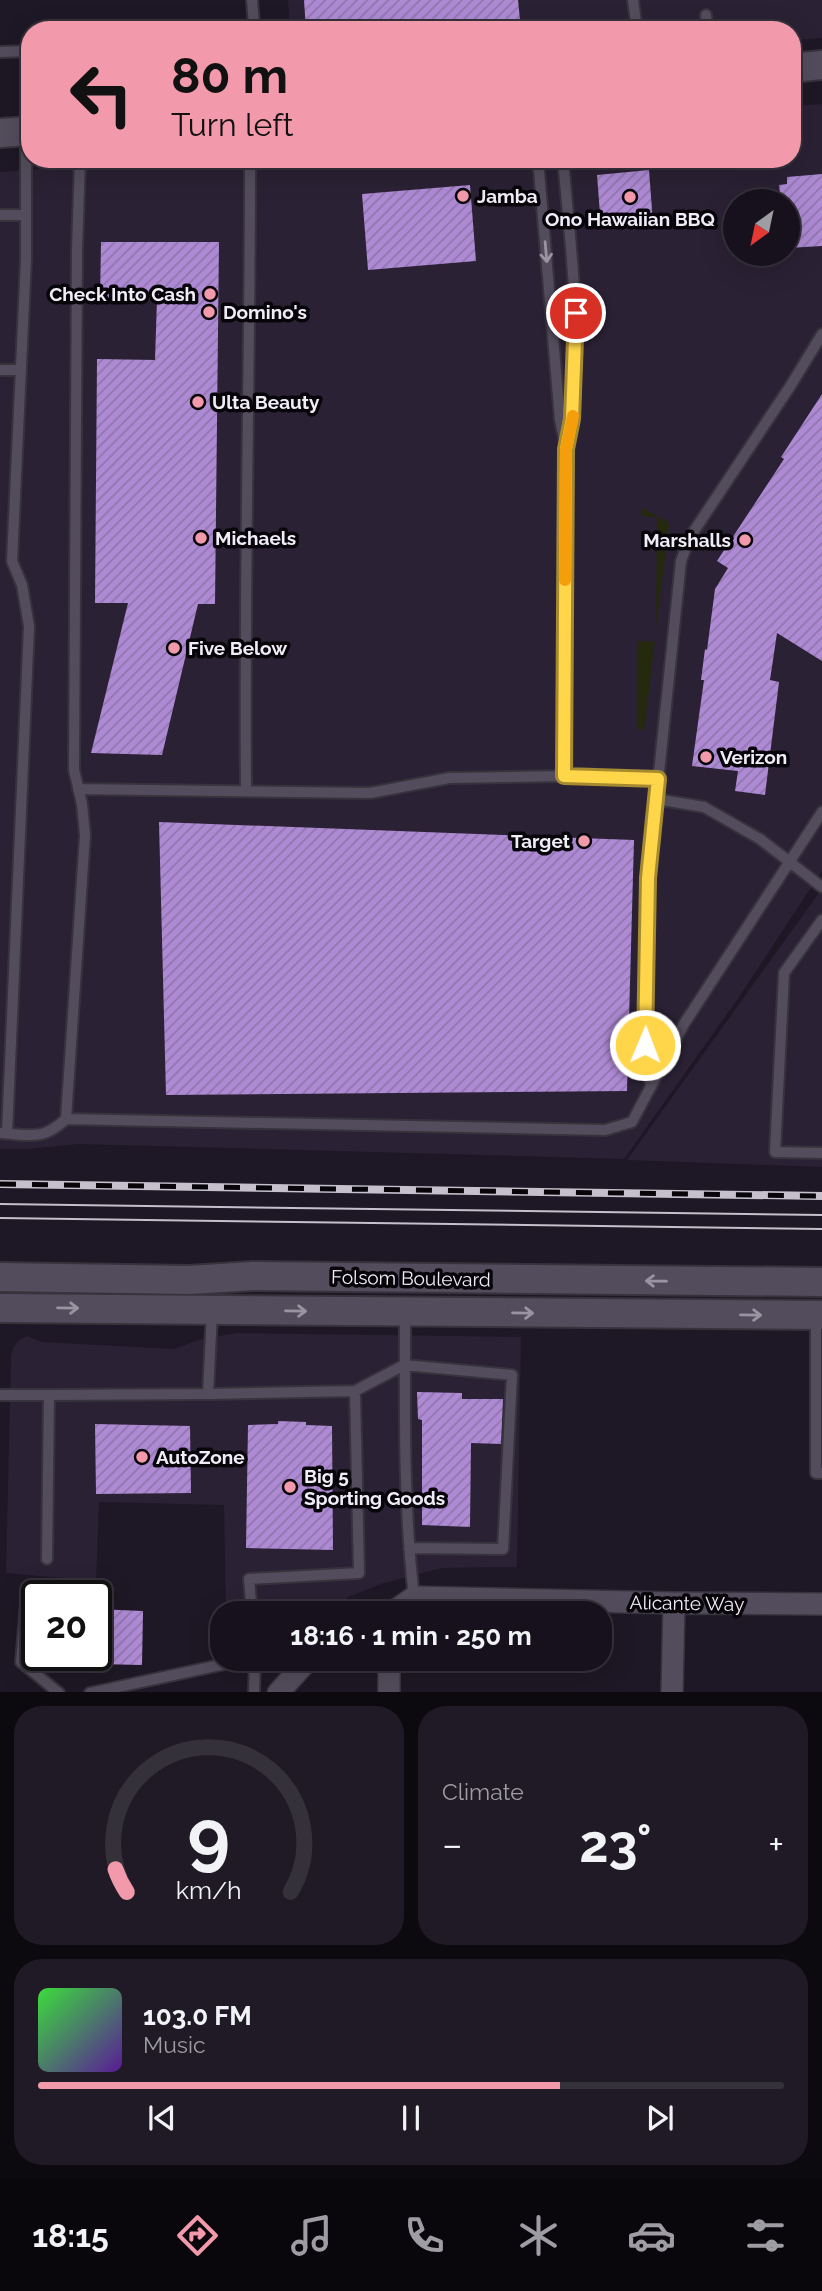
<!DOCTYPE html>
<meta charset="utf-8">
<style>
:root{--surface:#16111c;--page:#1f1a25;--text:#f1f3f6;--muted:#9e9da3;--line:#35313b;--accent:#f29aac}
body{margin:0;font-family:Raleway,sans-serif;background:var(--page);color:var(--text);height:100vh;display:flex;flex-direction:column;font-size:26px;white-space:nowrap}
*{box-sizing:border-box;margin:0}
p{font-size:23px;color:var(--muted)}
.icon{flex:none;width:38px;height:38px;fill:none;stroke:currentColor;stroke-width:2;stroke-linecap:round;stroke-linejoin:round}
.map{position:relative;height:1692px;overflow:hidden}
.sheet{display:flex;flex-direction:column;gap:14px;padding:14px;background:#0c090f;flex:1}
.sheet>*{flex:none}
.top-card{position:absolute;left:21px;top:21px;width:780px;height:147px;border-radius:28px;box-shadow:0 7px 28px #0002,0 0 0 2px var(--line);background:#f29aac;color:#111;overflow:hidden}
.needle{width:46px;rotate:213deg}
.buttons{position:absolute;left:723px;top:189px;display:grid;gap:14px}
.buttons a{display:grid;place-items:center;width:77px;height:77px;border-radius:50%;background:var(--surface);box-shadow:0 7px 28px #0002,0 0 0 2px var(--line);font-size:35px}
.speed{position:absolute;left:21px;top:1580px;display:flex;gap:14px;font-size:35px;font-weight:700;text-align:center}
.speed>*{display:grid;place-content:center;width:91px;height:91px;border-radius:50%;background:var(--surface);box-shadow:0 7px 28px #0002,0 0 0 2px var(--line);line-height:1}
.speed .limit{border:4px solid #111;border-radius:10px;background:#fff;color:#111}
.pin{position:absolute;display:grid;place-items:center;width:60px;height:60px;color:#fff;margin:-30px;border:4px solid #fff;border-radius:50%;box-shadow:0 2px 7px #0007}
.me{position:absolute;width:77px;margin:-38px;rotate:1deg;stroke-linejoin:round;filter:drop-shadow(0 0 5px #0008)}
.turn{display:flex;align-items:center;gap:24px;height:147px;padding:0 35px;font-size:32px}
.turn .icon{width:91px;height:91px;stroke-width:2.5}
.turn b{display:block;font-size:49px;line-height:60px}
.big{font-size:52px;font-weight:700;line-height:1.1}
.sheet .widget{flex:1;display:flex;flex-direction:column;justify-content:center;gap:10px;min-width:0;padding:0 24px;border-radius:28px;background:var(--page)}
.sheet .dial{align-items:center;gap:0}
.dial svg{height:182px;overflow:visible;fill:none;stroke:var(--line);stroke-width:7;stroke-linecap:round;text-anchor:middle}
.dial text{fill:var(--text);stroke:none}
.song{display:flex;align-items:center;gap:21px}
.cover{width:84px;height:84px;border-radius:10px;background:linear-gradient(135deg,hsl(120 70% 55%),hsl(270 70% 35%))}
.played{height:7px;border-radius:4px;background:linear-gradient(90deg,var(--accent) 70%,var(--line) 70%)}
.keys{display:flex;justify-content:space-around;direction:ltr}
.heat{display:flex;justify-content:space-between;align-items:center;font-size:38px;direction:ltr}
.sheet .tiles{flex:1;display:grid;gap:14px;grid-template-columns:1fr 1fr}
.widget:last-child{grid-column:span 2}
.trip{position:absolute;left:210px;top:1601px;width:402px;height:70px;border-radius:28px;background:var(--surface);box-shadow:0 7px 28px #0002,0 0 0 2px var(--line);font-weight:700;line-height:70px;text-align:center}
.menu{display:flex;height:112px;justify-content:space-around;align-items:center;background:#09070b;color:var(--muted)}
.menu .icon{width:49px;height:49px}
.menu .active{color:var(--accent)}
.menu b{font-size:32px;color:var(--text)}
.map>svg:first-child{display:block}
</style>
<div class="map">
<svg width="822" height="1693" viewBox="0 0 822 1693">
<defs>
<pattern id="building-hatch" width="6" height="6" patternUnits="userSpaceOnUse" patternTransform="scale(1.75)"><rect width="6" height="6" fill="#ae8ad5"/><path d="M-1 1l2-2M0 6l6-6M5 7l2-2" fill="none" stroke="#8f76ab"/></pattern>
</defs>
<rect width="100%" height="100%" fill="#1e1725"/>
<!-- built -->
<path fill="#2a2134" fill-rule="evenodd" d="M288 0H822V38L793 40V30H290Z
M822 104V871L737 1000 624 1159 79 1144 28 1149H0V172L158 159H793V106ZM735 201H788V254H735Z
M822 888V1167L627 1160 816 897Z
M237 1333 521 1337 517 1567 442 1568 384 1583 348 1597 328 1613H226L224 1505 99 1502 96 1581 6 1573 11 1355 14 1346 19 1340 27 1336 42 1342 174 1349 202 1339Z"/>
<!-- grass -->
<path fill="#25290d" d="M643 508 666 521 669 525 656 627 657 517 641 516V511Z
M656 632 644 730 637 729 638 641 654 642Z"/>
<!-- building -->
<path fill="url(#building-hatch)" d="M304 0H518L521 30H306Z
M649 170 653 223 601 227 597 175Z
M822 174V246L788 248V201H781L779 185 787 184V177Z
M470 185 476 261 368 270 362 194Z
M101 242H219L215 604H198L162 755 91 753 128 603H95L97 359 155 360 157 299 100 300Z
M822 394V661L777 633 770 680 779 682 765 795 735 791 738 771 692 766 704 680H701L705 649 707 650 715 589 728 568 717 561 784 459 781 457Z
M159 822 634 840 627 1091 166 1095Z
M417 1392 462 1393V1399H503L501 1444 471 1443 470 1527 422 1525V1420L418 1419Z
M278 1421 306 1422V1425L332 1426 333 1550 246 1548 248 1425 278 1424Z
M95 1424 190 1426 191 1493 96 1494Z
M96 1609 143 1611 142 1665 96 1664Z"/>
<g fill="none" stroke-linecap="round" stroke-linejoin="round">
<!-- lane casing -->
<g stroke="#37333d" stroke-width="14">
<path id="lane" d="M633 0 637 30
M706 15 707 30
M228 30 254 25 252 0
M0 52 30 51
M538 159 560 420 565 443
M563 159C571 255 586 354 566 449L563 776
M0 215H26
M0 370H21
M78 789 370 793 449 778 563 776 658 779
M246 791C244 580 250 370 250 159
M656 799 704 807 760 839 822 887
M822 920 784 973 775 1152 822 1153
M651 1087 645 1045 648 878 681 561 690 537 791 385 822 334
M66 1119 85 835 82 804 74 770 77 250 80 159
M1 1133C31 1135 42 1141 66 1119L605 1130 632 1122 684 1024 822 812
M7 1133 29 626 22 585 12 561 26 259V134
M405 1313C405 1407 403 1503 414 1597
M816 1317V1473H822
M208 1394 355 1391 404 1365 512 1375 503 1549 409 1548
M0 1395H49
M47 1559 49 1395 208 1394 212 1312
M26 1605 21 1662 59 1693
M252 1614 249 1579 359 1573 355 1391
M90 1693 248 1659
M254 1693 255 1659"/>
</g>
<!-- street casing -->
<g stroke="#37333d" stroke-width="24">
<path id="street" d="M390 1614 414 1597 674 1603 822 1604
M278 1693 309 1659
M389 1693V1659
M672 1693 674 1603"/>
</g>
<!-- secondary casing -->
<g stroke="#37333d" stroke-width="32">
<path id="secondary" d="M793 68 822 65
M0 133 30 131
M0 1277 189 1280 253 1276 822 1282
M0 1308 822 1315"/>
</g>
<!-- lane -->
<use href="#lane" stroke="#534c5c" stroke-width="10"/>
<!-- street -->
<use href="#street" stroke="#534c5c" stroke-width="21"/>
<!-- secondary -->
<use href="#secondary" stroke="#534c5c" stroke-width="28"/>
<!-- tram -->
<path stroke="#c5c0cb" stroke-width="2" d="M0 1204 822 1215
M0 1218 822 1229"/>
<!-- rail casing -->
<g stroke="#c5c0cb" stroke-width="8">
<path id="rail" d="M0 1184 822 1196"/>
</g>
<!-- rail -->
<use href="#rail" stroke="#07050a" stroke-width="5" stroke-dasharray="16" stroke-linecap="butt"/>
</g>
<!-- one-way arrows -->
<defs><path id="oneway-shaft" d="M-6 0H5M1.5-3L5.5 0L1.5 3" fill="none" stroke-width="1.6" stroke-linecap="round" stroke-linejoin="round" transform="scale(1.75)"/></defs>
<g stroke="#9a94a2">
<use href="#oneway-shaft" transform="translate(546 252) rotate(85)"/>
<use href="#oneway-shaft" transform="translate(656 1281) rotate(-179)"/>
<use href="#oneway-shaft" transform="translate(68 1308) rotate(1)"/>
<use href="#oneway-shaft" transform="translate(296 1311) rotate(1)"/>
<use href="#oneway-shaft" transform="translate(523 1313) rotate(1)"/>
<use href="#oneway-shaft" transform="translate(751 1315) rotate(1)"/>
</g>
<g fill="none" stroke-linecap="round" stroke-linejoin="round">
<!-- route casing -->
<g stroke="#a68a30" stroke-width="18">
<path id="route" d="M576 313 572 419 566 449 564 776 658 779 648 878 645 1045"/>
</g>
<!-- route -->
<use href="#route" stroke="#ffd54a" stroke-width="12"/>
<!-- slow -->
<path stroke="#f59e0b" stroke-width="12" d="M565 580 566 449 573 416"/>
</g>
<!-- markers -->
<g fill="#f29aac" stroke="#07050a" stroke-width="2.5">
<circle cx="463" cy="196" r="7"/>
<circle cx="630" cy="197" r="7"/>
<circle cx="210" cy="294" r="7"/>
<circle cx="209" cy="312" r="7"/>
<circle cx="198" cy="402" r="7"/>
<circle cx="201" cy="538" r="7"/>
<circle cx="745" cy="540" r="7"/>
<circle cx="174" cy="648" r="7"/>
<circle cx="706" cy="757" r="7"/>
<circle cx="584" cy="841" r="7"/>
<circle cx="142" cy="1457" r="7"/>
<circle cx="290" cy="1487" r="7"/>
</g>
<g text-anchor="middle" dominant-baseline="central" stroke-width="7" stroke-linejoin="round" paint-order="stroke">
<!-- poi labels -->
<g font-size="19" font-weight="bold" fill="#f1edf7" stroke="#07050a" text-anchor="start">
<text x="477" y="196">Jamba</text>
<text x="630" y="219" text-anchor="middle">Ono Hawaiian BBQ</text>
<text x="196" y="294" text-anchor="end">Check Into Cash</text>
<text x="223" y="312">Domino's</text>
<text x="212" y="402">Ulta Beauty</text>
<text x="215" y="538">Michaels</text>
<text x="731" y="540" text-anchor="end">Marshalls</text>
<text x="188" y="648">Five Below</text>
<text x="720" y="757">Verizon</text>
<text x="570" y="841" text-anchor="end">Target</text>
<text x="156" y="1457">AutoZone</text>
<text x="304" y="1476">Big 5<tspan x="304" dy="22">Sporting Goods</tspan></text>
</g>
<!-- street labels -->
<g font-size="19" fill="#f1edf7" stroke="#07050a">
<text transform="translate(411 1278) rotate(1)">Folsom Boulevard</text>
<text transform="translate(687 1603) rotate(1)">Alicante Way</text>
</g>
</g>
</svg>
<div class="buttons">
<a><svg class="needle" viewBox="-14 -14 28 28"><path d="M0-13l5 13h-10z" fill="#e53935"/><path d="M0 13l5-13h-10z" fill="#9e9da3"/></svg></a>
</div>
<div class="speed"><div class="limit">20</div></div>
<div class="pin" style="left:576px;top:313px;background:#d93025"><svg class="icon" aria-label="arrive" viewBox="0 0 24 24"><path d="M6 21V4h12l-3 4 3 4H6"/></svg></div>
<svg class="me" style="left:645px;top:1045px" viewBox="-20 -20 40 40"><circle r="17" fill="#ffd54a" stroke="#fff" stroke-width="3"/><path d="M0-11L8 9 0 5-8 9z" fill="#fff"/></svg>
<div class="trip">18:16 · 1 min · 250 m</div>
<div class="top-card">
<div class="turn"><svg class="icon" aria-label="left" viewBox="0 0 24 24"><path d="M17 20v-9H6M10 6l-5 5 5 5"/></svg><div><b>80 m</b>Turn left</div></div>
</div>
</div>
<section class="sheet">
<div class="tiles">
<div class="widget dial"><svg viewBox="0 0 100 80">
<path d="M14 69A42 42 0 1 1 86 69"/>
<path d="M14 69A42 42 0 0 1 9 59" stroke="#f29aac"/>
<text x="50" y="56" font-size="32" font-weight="700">9</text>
<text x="50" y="72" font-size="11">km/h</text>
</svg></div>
<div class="widget"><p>Climate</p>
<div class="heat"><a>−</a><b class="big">23°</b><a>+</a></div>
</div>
<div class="widget">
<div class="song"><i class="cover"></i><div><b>103.0 FM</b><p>Music</p></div></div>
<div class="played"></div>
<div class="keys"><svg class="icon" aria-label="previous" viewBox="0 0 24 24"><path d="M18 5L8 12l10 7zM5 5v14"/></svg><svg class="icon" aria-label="pause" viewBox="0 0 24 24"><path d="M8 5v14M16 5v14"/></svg><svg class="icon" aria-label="next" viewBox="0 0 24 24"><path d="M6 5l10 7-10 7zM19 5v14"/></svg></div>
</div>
</div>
</section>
<nav class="menu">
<b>18:15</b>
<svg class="icon active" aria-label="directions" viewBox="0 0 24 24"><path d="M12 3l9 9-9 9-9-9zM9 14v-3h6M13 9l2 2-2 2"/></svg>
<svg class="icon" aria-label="music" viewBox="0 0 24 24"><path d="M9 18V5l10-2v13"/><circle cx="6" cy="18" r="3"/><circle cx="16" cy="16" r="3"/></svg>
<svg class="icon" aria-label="phone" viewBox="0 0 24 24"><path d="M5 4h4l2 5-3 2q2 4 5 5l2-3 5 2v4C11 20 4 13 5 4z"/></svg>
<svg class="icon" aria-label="climate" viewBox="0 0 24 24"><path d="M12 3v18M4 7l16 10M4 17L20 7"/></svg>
<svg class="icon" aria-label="car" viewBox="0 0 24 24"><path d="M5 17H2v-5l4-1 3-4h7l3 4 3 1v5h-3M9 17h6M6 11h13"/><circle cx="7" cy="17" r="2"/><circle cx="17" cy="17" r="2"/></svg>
<svg class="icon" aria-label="filters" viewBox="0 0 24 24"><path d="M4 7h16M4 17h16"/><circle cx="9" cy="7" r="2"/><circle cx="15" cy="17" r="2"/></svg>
</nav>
